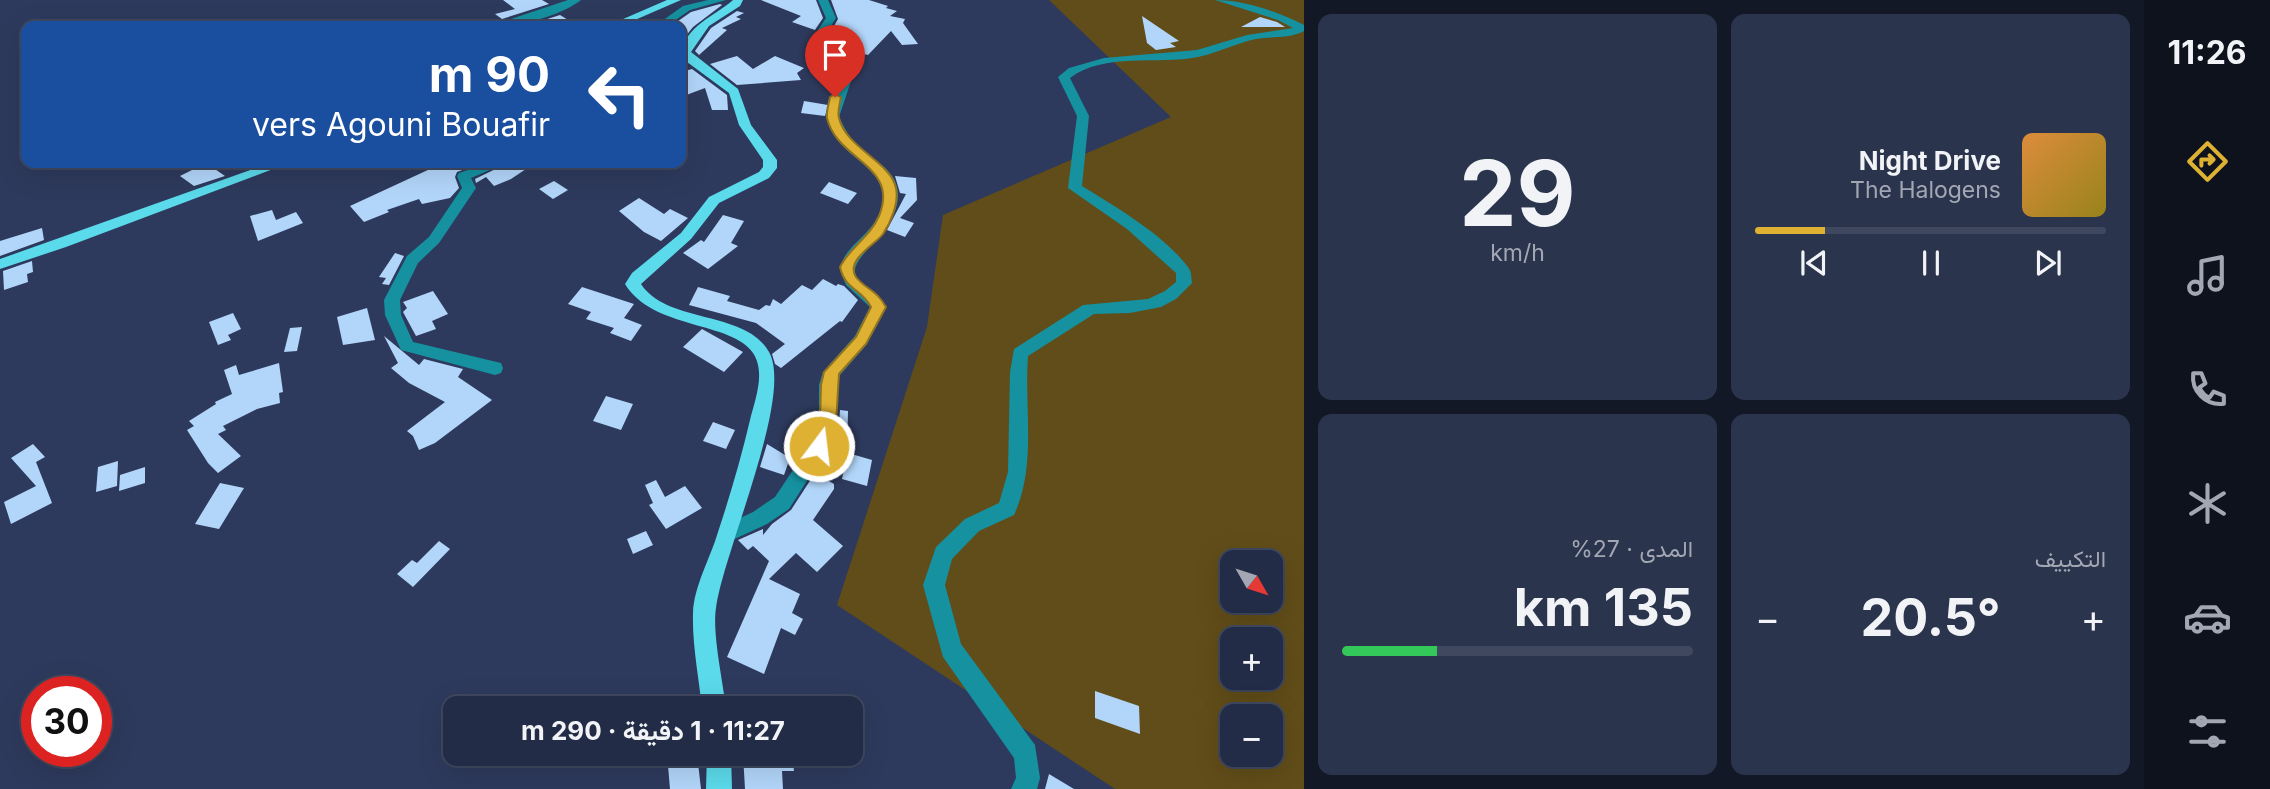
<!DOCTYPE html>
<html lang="ar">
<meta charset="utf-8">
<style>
:root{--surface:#222c46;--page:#2a344d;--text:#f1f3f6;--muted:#a2a7b3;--line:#3f485f;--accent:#deb133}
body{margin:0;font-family:Inter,Vazirmatn,sans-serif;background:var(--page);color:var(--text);direction:rtl;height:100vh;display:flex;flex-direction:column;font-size:26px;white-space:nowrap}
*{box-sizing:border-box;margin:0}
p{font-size:23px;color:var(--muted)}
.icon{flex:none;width:38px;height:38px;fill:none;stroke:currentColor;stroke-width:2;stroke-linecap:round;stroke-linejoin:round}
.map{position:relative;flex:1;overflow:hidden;direction:ltr}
.panel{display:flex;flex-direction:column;gap:14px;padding:14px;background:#131826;width:840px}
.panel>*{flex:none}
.banner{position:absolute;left:21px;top:21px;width:665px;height:147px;border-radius:14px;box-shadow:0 7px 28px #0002,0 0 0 2px var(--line);direction:rtl;background:#1a4fa0;color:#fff;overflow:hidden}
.needle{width:46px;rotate:129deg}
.tools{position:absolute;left:1220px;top:550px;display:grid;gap:14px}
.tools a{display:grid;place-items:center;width:63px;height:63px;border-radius:14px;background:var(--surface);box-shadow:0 7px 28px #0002,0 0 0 2px var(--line);font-size:35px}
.speed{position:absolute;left:21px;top:676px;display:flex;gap:14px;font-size:35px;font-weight:700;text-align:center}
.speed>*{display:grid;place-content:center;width:91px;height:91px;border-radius:50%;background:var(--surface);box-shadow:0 7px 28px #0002,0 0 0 2px var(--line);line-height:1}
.speed .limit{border:10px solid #d22;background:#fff;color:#111}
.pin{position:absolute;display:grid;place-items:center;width:60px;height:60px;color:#fff;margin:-72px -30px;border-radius:50% 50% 50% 0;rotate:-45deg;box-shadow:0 0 7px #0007}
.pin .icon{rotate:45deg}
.me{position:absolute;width:77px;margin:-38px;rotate:15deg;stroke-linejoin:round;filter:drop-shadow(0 0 5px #0008)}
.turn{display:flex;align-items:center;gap:24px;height:147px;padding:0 21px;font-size:32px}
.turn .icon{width:91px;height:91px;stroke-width:2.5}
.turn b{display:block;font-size:49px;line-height:60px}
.big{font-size:52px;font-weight:700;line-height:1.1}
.panel .tile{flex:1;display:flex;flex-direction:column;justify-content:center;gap:10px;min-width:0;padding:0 24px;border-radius:14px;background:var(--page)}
.panel .dial{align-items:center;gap:0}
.dial b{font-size:91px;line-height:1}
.song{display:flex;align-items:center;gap:21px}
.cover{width:84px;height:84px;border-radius:10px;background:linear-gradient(135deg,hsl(30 70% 55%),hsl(50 70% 35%))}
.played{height:7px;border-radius:4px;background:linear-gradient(90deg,var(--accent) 20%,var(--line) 20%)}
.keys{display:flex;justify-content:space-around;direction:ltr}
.heat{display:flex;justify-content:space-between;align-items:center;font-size:38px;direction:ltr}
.charge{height:10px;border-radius:5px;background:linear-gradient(90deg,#34c759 27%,var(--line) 0)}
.panel .tiles{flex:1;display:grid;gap:14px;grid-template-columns:repeat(2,1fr)}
.trip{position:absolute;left:443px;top:696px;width:420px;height:70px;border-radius:14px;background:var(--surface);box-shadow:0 7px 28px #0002,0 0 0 2px var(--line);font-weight:700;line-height:70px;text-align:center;direction:rtl}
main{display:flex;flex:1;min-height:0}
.tabs{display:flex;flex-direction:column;width:126px;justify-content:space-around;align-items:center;background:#0e121c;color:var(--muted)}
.tabs .icon{width:49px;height:49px}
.tabs .on{color:var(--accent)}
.tabs b{font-size:32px;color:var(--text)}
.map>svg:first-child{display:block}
</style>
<main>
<nav class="tabs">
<b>11:26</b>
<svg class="icon on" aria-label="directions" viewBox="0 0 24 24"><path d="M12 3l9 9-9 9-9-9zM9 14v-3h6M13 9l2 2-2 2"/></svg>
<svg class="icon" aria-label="music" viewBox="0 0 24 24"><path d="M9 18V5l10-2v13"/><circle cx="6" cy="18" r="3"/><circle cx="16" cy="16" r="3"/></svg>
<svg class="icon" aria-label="phone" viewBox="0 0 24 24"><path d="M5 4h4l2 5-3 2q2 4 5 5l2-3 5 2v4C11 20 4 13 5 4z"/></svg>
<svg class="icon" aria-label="climate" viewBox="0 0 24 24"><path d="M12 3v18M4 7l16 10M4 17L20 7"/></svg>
<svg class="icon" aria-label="car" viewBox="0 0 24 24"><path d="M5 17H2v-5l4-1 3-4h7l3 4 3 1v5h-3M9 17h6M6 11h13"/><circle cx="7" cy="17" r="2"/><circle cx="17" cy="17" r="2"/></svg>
<svg class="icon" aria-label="filters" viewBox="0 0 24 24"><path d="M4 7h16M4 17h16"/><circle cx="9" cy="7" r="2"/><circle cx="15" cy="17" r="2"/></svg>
</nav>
<section class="panel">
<div class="tiles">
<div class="tile">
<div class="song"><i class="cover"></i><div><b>Night Drive</b><p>The Halogens</p></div></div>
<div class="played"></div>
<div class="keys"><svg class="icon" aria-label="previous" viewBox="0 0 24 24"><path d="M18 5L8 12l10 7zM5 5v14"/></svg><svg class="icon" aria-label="pause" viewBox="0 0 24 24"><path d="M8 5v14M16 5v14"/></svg><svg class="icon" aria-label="next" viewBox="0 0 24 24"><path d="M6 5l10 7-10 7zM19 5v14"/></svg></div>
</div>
<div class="tile dial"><b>29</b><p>km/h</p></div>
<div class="tile"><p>التكييف</p>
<div class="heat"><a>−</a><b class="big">20.5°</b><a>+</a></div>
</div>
<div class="tile"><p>المدى · 27%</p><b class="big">135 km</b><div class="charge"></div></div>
</div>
</section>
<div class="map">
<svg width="1304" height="789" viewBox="0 0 1304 789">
<rect width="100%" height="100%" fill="#2e3a5d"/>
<!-- green -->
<path fill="#614d19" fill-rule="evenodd" d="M1049 0H1304V789H1115L837 605 927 327 943 215 1171 117ZM1232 562H1270V600H1232ZM1232 639H1270V677H1232ZM1232 716H1270V754H1232Z"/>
<!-- building -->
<path fill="#b2d6fa" d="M503 0H542L549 4 502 19 495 14 515 9Z
M761 0H816L823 18 815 30 792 22 801 16Z
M831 0H869L888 6 886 8 897 11 890 16 905 19 903 23 918 44 902 45 891 31 868 55 838 48 832 45 834 42 826 40 838 19Z
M720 4 722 5 693 27 681 42V26H671L691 12Z
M737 11 744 13 736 17 741 19 722 28 727 30 699 55 695 51 711 28Z
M560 15 578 26H519L538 22Z
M1142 16 1179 41 1170 43 1176 47 1156 50 1147 43Z
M1260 17 1277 22 1285 27H1241Z
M737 56 753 69 775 56 804 68 797 73 801 80 737 85 710 64Z
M692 69 727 95 728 110H712L705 88 681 97V72Z
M804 101 828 105 825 116 801 113Z
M206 163 225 176 194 186 180 176Z
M443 163H481L457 172 455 177 459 188 450 198 422 204 419 199 387 210 389 212 364 222 350 206Z
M508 163H535L511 179 494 186 486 177 476 183 475 179Z
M895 176 916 178 917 200 900 218 914 223 905 237 887 230 906 194 900 193Z
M554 181 568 190 553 199 539 189Z
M829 182 857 193 848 204 820 193Z
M639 198 664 214 670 209 688 218 661 241 644 232 619 211Z
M272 210 276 220 296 212 303 223 258 241 250 216Z
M723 215 744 221 731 243 738 246 708 269 683 253 701 240 704 242Z
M42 228 44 240 0 256V241Z
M395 253 404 256 389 285 382 284 386 278 379 277Z
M32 261 33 272 27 274 28 282 4 290 3 271Z
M823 279 836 286 838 284 844 286 858 300 842 322 840 321 781 368 775 364 772 354 785 344 756 323 689 305 698 287 730 296 727 301 759 310 766 305 770 306 773 299 781 304 802 285 812 290Z
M582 287 634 304 624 318 642 325 631 341 610 333 614 328 586 319 591 312 568 304Z
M433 291 448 314 432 321 436 329 416 336 403 312 407 308 403 302Z
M367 308 375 340 343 345 337 317Z
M233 313 241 329 228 335 231 340 218 345 209 322Z
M302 327 297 351 284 352 290 328Z
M702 329 743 352 724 372 683 347Z
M384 336 419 365 424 359 463 369 458 377 492 400 435 443 419 450 413 436 407 431 445 402 409 383 391 368 398 363Z
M279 363 283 392 279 393 280 403 257 409 223 426 226 430 218 434 241 456 218 473 208 463 187 430 194 426 189 421 216 404 215 402 232 394 224 370 236 365 239 375Z
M606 396 633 404 621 430 593 421Z
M840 410 848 411 847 454 829 451 839 424Z
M713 422 735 430 726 449 703 441Z
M33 444 45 457 36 462 52 503 11 524 4 502 36 486 11 458Z
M767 444 790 458 784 475 760 467Z
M848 453 872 460 867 486 842 479Z
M118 461 117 486 96 492 98 467Z
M145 467V483L119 491 120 475Z
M815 473 834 484V489L813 520 843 546 817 572 796 553 769 579 800 594 792 613 803 619 795 635 781 628 764 674 727 657 769 561 753 546 748 550 738 540 763 529V535L772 524 791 510Z
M656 480 665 497 685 486 702 508 666 529 649 505 653 503 645 485Z
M220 483 244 488 219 529 195 524Z
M646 531 653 545 633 554 627 539Z
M439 541 450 549 413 587 397 574 412 560 417 563Z
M1095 691 1139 706 1140 734 1095 718Z
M667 754H697L701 789H670Z
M743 754H792L794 771H782L783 789H745Z
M1049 774 1074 789H1045Z"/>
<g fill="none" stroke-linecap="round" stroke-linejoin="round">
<!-- minor -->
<path fill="#1591a0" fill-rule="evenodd" d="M568 0H581C559 17 517 27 490 26Z
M708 0H726L690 10 667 26H655L683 6Z
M818 0H828L836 18 821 42 845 55 853 66 852 78 839 117C844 127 848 136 856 144 870 158 892 167 897 187 906 229 846 256 856 276 862 288 879 294 886 307L867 344 840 375 837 385V423L826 451 789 509 767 524 728 542 721 539 718 533 721 527 753 512 775 497 811 443 819 423V385L823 372 855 336 870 307 846 285 840 270C843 245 873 236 881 209 889 179 870 170 850 153 840 143 832 131 827 117L840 78 841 66 837 59 810 42 826 18Z
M1215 0C1245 0 1278 12 1304 25V31C1289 39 1272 36 1256 39 1236 43 1218 53 1198 57 1158 65 1104 52 1070 78L1089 116 1082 186C1116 207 1164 235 1188 267 1192 272 1191 277 1192 283L1176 299 1161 307 1130 313 1094 314 1028 356C1024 409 1037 465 1014 515L979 531 952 559 945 585 961 644 1035 745 1040 778 1037 789H1011L1016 778 1014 758 943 657 923 585 936 547 965 519 999 503 1008 472 1010 372 1014 349 1083 305 1148 299 1165 291 1176 282V273L1127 229 1068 188 1077 116 1058 77 1069 68 1104 58 1197 50 1247 35 1293 28 1278 20Z
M488 163H506L471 178 476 188 439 243 418 263 400 300 401 315 413 342 501 363 503 368 501 373 495 375 401 350 385 315 384 300 407 256 429 237 462 188 457 176 459 173Z"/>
<!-- major -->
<path fill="#5bdaeb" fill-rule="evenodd" d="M667 0H681L621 26H607Z
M733 0H743L740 6 709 26 691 52 738 89 751 125 777 160V168L769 178 719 203 691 239 641 284C667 324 746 310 769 352 794 396 723 553 716 608 712 634 723 681 726 709H702C699 678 692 645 693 613 694 586 710 559 718 532 730 496 741 458 750 420 755 399 766 373 753 353 732 321 653 330 625 284L632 273 681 233 709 197 759 172 763 167V160L739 125 729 93 687 62 681 54C685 26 715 16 733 0Z
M270 163H289L66 247 0 269V259Z
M707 754H731L732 789H706Z"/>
</g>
<!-- route -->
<path fill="#deb133" stroke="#907321" stroke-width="2" d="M835 94 841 97C840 103 837 112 839 118 846 148 891 162 896 188 899 203 891 222 883 234 875 245 845 260 856 277 865 289 877 290 886 307L866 344 839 374 836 423 825 451H813L811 446 820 423 821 385 824 372 856 337 871 307C862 289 845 290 840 267 850 247 870 237 879 216 900 165 837 161 827 118 826 112 829 103 830 97Z"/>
</svg>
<div class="tools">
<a><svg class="needle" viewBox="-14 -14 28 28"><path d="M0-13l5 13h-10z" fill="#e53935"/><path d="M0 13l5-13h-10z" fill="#a2a7b3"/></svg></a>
<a>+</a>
<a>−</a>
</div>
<div class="speed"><div class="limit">30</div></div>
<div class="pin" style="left:835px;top:97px;background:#d93025"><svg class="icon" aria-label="arrive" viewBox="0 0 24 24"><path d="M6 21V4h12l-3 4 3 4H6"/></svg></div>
<svg class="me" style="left:819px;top:446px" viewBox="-20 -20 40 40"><circle r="17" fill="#deb133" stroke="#fff" stroke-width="3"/><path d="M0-11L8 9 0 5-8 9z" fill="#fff"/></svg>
<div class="trip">11:27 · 1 دقيقة · 290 m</div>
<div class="banner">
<div class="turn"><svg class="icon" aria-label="left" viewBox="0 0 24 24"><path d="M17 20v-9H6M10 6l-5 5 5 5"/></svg><div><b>90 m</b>vers Agouni Bouafir</div></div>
</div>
</div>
</main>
